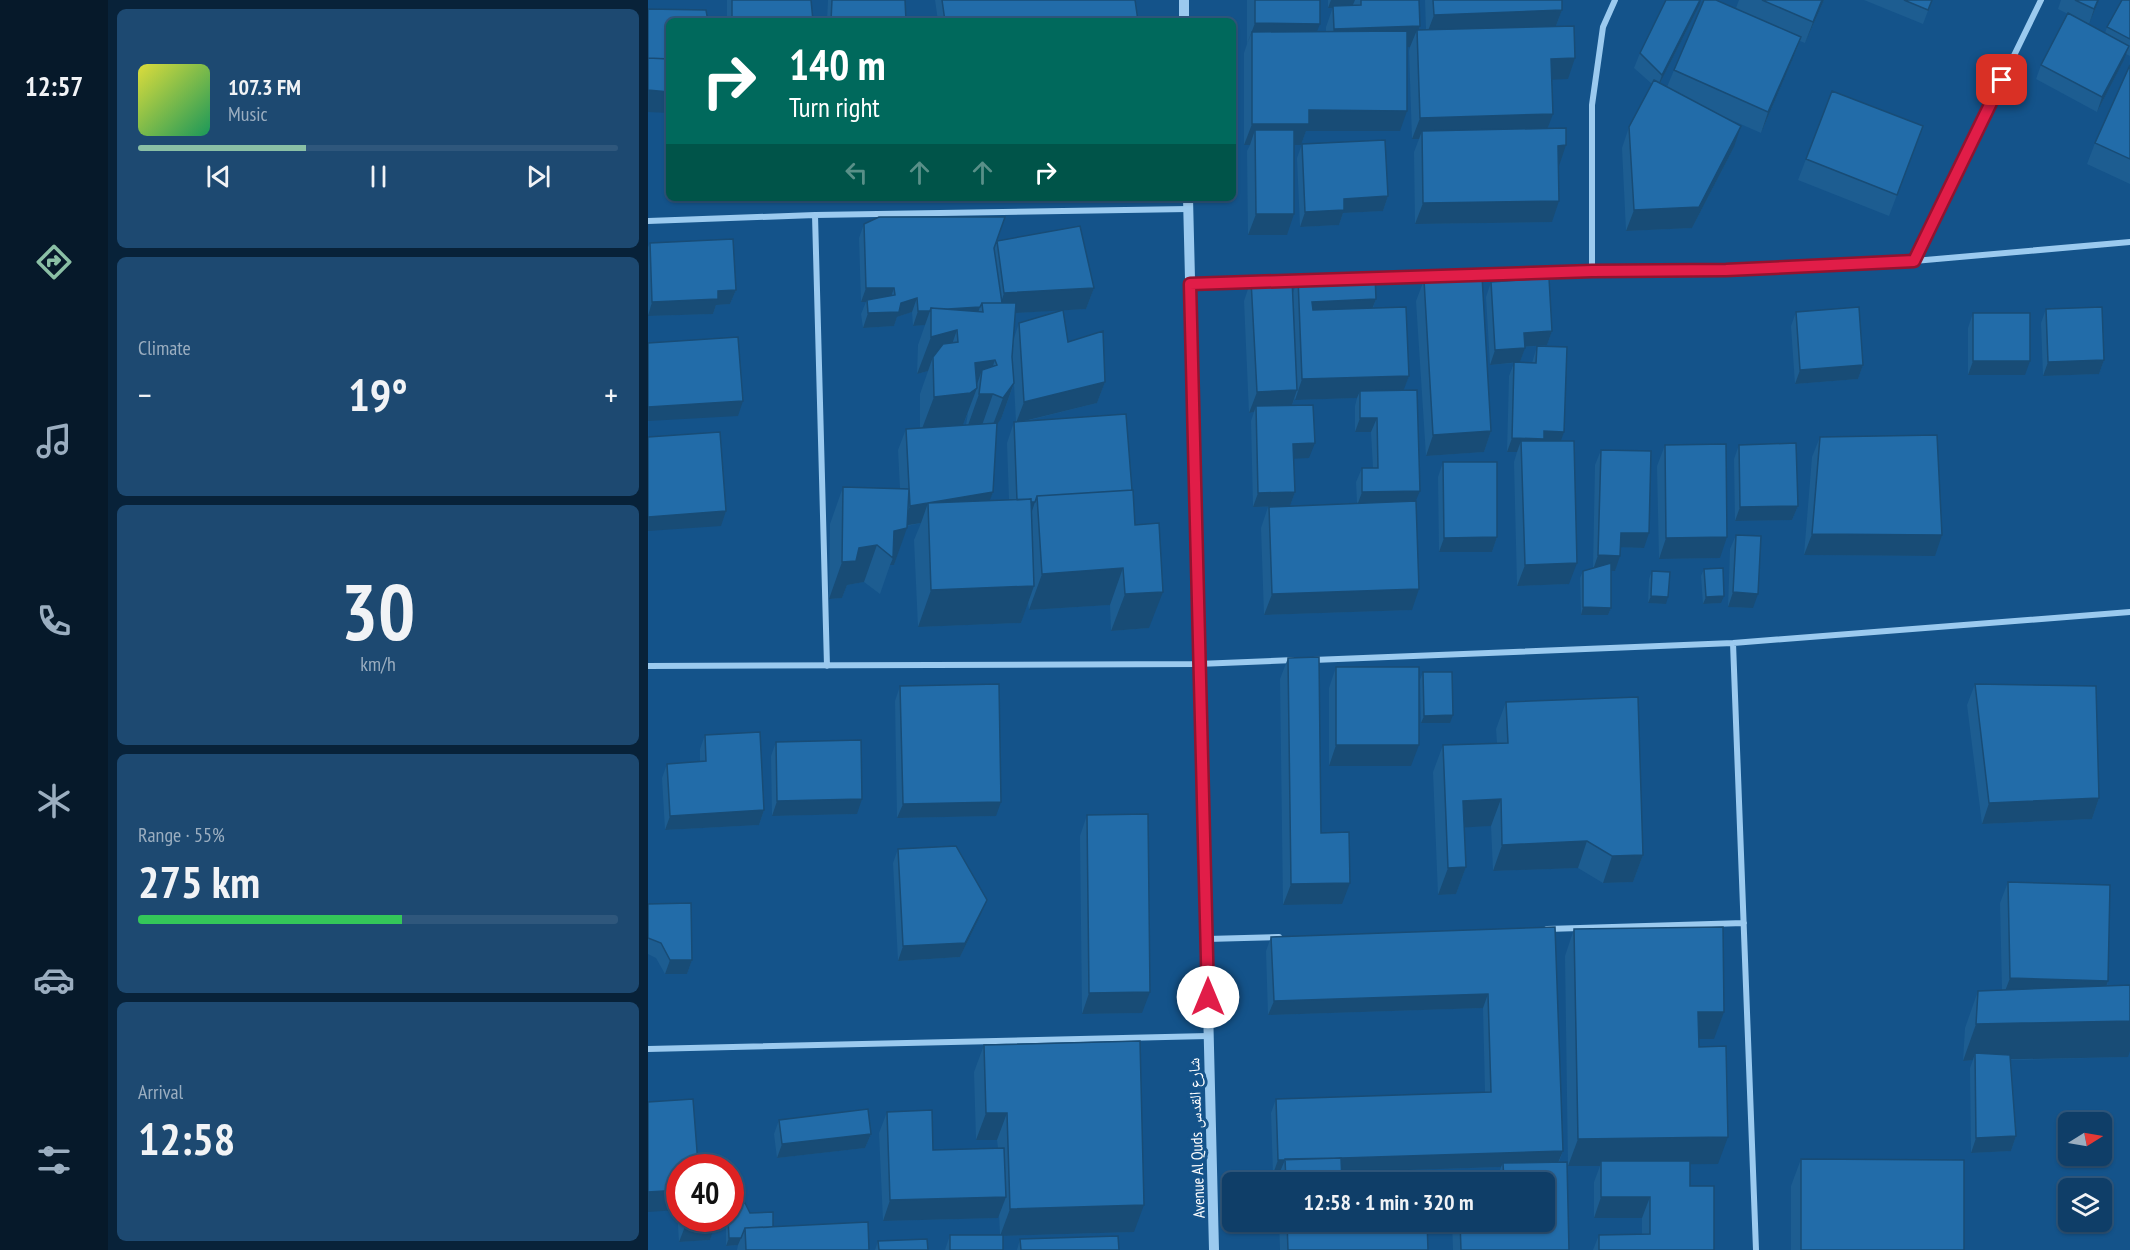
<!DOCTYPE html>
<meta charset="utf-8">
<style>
:root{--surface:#0f3e68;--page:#1d4971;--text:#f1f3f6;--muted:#9baec0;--line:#2f577c;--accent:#8abfa5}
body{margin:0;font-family:"PT Sans Narrow","Noto Naskh Arabic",sans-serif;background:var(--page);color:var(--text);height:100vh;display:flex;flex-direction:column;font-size:22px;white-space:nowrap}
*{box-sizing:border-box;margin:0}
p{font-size:20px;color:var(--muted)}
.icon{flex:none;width:33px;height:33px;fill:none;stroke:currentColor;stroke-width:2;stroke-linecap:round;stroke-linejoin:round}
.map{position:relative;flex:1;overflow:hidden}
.panel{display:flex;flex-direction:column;gap:9px;padding:9px;background:#082239;width:540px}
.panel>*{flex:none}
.guide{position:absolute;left:18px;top:18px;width:570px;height:183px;border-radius:9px;box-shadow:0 2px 4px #0004,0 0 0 2px var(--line);background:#00695c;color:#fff;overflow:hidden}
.needle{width:39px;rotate:79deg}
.controls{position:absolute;left:1410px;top:1112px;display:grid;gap:12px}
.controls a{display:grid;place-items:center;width:54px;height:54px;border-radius:9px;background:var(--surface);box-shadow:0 2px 4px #0004,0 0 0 2px var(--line);font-size:30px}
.speed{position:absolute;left:18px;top:1154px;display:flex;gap:12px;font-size:30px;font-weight:700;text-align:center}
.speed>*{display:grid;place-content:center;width:78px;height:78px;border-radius:50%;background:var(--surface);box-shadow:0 2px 4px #0004,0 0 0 2px var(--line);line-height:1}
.speed .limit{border:9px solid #d22;background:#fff;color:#111}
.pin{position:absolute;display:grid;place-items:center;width:51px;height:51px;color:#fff;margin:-26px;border-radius:12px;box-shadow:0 3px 9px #0006}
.me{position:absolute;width:66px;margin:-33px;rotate:0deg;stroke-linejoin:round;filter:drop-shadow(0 0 4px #0008)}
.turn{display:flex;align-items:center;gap:21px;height:126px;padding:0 24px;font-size:27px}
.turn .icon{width:78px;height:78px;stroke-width:2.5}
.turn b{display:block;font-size:42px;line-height:51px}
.lanes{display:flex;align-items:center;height:57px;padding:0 24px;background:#0003;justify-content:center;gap:30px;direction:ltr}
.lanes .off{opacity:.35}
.big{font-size:45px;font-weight:700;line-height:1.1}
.panel .card{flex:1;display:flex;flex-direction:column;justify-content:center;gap:9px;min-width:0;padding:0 21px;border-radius:9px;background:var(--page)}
.panel .dial{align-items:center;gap:0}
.dial b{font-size:78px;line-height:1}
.song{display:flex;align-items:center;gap:18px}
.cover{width:72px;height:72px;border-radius:9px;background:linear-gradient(135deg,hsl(60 70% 55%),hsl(150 70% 35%))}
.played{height:6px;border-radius:3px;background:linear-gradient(90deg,var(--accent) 35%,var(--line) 35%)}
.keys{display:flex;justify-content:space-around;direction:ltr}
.heat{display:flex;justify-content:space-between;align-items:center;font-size:33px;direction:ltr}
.charge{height:9px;border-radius:4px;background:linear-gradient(90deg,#34c759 55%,var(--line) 0)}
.trip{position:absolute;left:574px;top:1172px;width:333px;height:60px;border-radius:9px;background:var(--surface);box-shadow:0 2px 4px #0004,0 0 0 2px var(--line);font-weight:700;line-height:60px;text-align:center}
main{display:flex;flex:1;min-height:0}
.menu{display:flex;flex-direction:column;width:108px;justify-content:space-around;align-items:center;background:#06192a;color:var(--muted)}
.menu .icon{width:42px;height:42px}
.menu .selected{color:var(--accent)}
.menu b{font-size:27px;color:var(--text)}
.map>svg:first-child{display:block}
</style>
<main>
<nav class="menu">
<b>12:57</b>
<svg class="icon selected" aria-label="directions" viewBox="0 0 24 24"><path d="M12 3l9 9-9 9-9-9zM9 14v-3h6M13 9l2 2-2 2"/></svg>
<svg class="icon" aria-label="music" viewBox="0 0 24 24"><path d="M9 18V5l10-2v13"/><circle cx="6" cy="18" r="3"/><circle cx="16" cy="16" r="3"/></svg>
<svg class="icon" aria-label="phone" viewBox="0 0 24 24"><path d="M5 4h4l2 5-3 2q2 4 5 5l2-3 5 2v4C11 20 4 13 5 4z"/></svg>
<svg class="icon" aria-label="climate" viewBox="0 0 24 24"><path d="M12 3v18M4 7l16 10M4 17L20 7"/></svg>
<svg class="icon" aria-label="car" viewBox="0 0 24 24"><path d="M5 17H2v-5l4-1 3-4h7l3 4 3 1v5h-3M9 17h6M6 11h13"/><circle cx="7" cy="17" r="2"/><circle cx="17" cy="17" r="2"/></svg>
<svg class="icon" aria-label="filters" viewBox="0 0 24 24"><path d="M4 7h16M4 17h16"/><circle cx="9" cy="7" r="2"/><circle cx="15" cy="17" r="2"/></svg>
</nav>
<section class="panel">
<div class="card">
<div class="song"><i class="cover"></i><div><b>107.3 FM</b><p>Music</p></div></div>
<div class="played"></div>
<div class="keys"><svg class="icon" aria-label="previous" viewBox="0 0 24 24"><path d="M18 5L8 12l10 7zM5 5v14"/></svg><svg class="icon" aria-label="pause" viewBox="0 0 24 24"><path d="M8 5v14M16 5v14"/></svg><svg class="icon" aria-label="next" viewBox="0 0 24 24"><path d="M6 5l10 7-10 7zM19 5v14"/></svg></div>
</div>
<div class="card"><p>Climate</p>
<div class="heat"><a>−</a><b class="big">19°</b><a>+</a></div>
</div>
<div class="card dial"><b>30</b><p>km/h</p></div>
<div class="card"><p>Range · 55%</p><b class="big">275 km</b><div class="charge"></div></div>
<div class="card"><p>Arrival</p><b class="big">12:58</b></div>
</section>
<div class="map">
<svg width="1482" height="1250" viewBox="0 0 1482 1250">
<rect width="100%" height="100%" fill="#14538a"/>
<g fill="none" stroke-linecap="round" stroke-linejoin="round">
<!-- minor -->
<path stroke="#9bcaef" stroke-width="6" d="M167 215 179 666
M0 221 167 215 540 209
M1266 261 1393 0
M944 271V105L955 27 967 0
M719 278 944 271 1079 270 1266 261 1482 242
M542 284 610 281
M1085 643 1108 1250
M665 660 1085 643 1482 612
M0 666 550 664 646 660
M899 929 1096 923
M559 939 631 937
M0 1049 560 1036"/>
<!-- tertiary -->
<path stroke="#9bcaef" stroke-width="10" d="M536 0V21
M540 198 566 1250"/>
</g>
<!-- wall -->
<path fill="#1d5d91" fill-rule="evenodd" d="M79 0H163L165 21H79Z
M180 0H257L258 21H179Z
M287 0H487L490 21H290Z
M599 0H672L669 32H678V27L685 7 680 8V0H771L772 26 771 30H778L777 0H914V10L908 26 920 79H904L900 129 911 166 904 222 767 224 766 152 771 139H764L761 51 762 47H759L752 131H658L653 145H646L639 235H600L599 151 602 145H596V53L599 44Z
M1091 0H1176L1157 43 1152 41 1145 58 1113 133 1072 115 1086 147 1044 228 978 231 974 148 981 127 1004 84 986 68 992 53 1051 6 1012 83 1019 87 1026 70 1088 8Z
M1216 0H1284L1275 24Z
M1413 0H1451L1441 24 1430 19 1457 33 1459 27 1482 0V56L1478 54 1476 60 1449 112 1388 79 1393 65 1420 14 1410 9Z
M1482 65V184L1439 164 1447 143Z
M1184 91 1275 126 1241 216 1150 180Z
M654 144 740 196 735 211 695 213 691 225 652 227 649 158Z
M216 224 349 241 446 288 438 309 415 310 420 342 457 382 449 403 374 422 484 490 487 525 501 628 463 631 462 605 381 610 380 602 373 623 270 627 266 540 273 523 259 526 246 565H242L232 594 216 582 199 585 194 598 181 599 182 524 195 487 252 489 250 450 258 429 272 428V394L280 371 269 374 270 345 277 325 265 326 264 312 249 317 246 326 215 328 213 314 218 302H213L211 238ZM414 310 371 323 365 341 367 313ZM366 384 368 422H366L359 443 361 500 341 501 345 492 349 424 353 419ZM320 413 318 425 314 426 315 425Z
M2 243 88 290 82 304 68 305 65 314 0 316V247Z
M650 278 728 299 725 308 761 376 755 390 768 502 764 610 616 615 613 528 620 507H605L603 421 606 412 601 413 596 301 603 280 645 293ZM647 398V400L709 398 707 406V432H723L725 468H714L708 482 709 503 642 506 647 492 646 458H661L644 405Z
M776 280 843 431 836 452 778 456 768 301Z
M843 282 904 331 899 345 877 347 872 362 884 363 889 346 913 441 921 584 869 586 866 462 869 452H859L861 376 866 363 842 365 838 297Z
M1398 309 1456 360 1451 374 1395 376 1393 323Z
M1148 312 1215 365 1210 379 1147 384 1143 326Z
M1325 313 1377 375H1320V328Z
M1172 437 1287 556 1156 555 1164 457Z
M1017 445 1072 558 1011 559 1009 466Z
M1091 445 1150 506 1144 520 1087 521 1086 459Z
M953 450 996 548 972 547 967 571 963 570V608L960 615H933L932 578 935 571 945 568 947 465Z
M795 462 849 537 844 552H791L790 477Z
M1088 535 1105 608 1080 607 1082 549Z
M1056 569 1073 603 1055 604 1053 576Z
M1004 571 1018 604 1000 603 1001 579Z
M640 658 673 833 694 904 635 905 632 679Z
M688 667 763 766H681V688Z
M775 672 802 723H773L772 680Z
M1327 684 1451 798 1444 819 1334 824 1319 705Z
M252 686 348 816 249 818 247 701Z
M858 702 995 855 985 882 955 883 930 868 845 871 843 826 816 827 818 867 808 894 790 895 785 772 795 745 849 743 848 729Z
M57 735 116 810 111 825 17 830 14 778 19 764 52 762V749Z
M128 742 209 814 124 816 123 756Z
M439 815 494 1013 434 1014 432 836Z
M250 849 339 900 333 914 312 957 250 961 245 863Z
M1360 882 1460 981 1459 986 1480 1057 1363 1060 1368 1136 1363 1151 1323 1153 1322 1068 1325 1060 1315 1061 1317 1028 1330 991 1354 990 1352 903Z
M0 904 44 960 39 974H17L8 958 0 954Z
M907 927 915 1151 911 1162 921 1250H805L804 1221H897V1182H848L853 1167 694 1172V1182H629L631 1174H625L623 1113 628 1099 837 1092 835 1008 620 1015 618 951 623 937Z
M926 929 1066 1039H1050L1051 1047 1070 1164H1042V1186L1066 1250H945L951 1235 994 1234V1218H946V1182L952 1166H920L917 956Z
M336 1045 486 1232 355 1236V1250H297L302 1235H352L351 1214 350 1218 235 1221 231 1133 239 1112 285 1150 350 1148 349 1140H328L326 1072Z
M131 1120 223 1134 217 1148 129 1158 126 1134Z
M1153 1159 1316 1250H1143V1186Z
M32 1167V1218H69L62 1240 31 1242 29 1210Z
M102 1213 125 1227 221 1250H89L90 1245 78 1246V1218H82Z
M631 1221H779L780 1250H632Z
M372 1239 471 1250H369Z
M230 1241 280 1250H227Z"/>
<!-- shaded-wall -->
<path fill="#184c76" d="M683 0H707L704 7 680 8Z
M1052 0H1053L1051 6 1009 89 1014 75Z
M1174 0H1176L1157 43 1165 22Z
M1450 0H1451L1441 24 1446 9Z
M914 10 906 31 778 36 786 15Z
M607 23 672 24 664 44 604 32 599 44Z
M772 26 769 35V30L762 47 678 50 686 29Z
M1153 37 1145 58 1113 133 1120 112Z
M1481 46 1476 60 1449 112 1454 97Z
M927 58 920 79 896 80 903 59Z
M0 90 21 92V113L0 112Z
M661 110 759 111 752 131H658L653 145H607V130L602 145H596L604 124Z
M905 114 897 135 774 131 771 139H764L772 118Z
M1093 126 1086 147 1044 228 978 231 986 210Z
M918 145 911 166 910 146Z
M740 196 735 211 695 213 691 225 652 227 657 212 696 199Z
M138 198H200L199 201H137Z
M911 201 904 222 767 224 775 203Z
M608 214H646L639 235H600Z
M218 288H246L241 303 219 300 218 302H213Z
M446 288 438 309 351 314 352 306 356 293Z
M88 290 82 304 68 305 65 314 0 316 4 302 70 291Z
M269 298 264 312 249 317 246 326 215 328 220 313Z
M728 299 720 320 656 323 664 302Z
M332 307 327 321 283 310Z
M270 311H282L277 325 265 326Z
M309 330 296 367 285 357 280 371 269 374 283 337Z
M904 331 899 345 871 347 876 333Z
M877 348 872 362 842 365 847 350Z
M347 360 335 394H345L332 431H318L331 394 334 370 327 390 329 388 315 425 309 430 272 434 286 397 327 363Z
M1456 360 1451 374 1395 376 1400 362Z
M1325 361H1382L1377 375H1320Z
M1215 365 1210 379 1147 384 1152 370Z
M761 376 753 397 712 391 709 398 647 400 654 379Z
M457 382 449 403 368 423 376 402Z
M366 383 353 419 341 435 355 398Z
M649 390 642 411 608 406 606 412 601 413 609 392Z
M95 401 90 416 0 421V407Z
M712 418H729L723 432H707Z
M843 431 836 452 778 456 785 435Z
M896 431 916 432 911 446 873 441 869 452H859L864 438Z
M667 443 661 458 640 459 645 444Z
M772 491 766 505 709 506 714 492Z
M345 492 337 513 280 503 273 523 254 526 262 506Z
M647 492 642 506 605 507 610 493Z
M387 502 380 523 369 503Z
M1150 506 1144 520 1087 521 1092 507Z
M78 511 73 526 0 531V517Z
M259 528 246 565H242L245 558 246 531Z
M973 533H1001L996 548 967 547Z
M1164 534 1294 535 1287 556 1156 555Z
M849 537 844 552H791L796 538Z
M1079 537 1072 558 1011 559 1018 538Z
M229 545 216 582 199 585 194 598 181 599 194 562 211 548Z
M950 555 972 556 967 571 945 570Z
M929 563 921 584 869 586 877 565Z
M475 568 462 605 381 610 394 574Z
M386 586 373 623 270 627 283 590Z
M771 589 764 610 616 615 624 594Z
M515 592 501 628 463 631 477 594Z
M1085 592 1110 594 1105 608 1080 607Z
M1003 596 1020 597 1018 604 1000 603Z
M1076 596 1073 603 1055 604 1058 597Z
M935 607 963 608 960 615H933Z
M805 715 802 723H773L776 716Z
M688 745H771L763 766H681Z
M1451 798 1444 819 1334 824 1341 803Z
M214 799 209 814 124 816 129 801Z
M853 799 843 826 806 828 815 801Z
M353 802 348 816 249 818 255 804Z
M116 810 111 825 17 830 22 816Z
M939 841 930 868 845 871 854 845Z
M995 855 985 882 955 883 964 856Z
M818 867 808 894 790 895 800 868Z
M702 883 694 904 635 905 643 884Z
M339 900 333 914 312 957 250 961 255 946Z
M22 960H44L39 974H17Z
M1362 978 1460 981 1453 1002 1354 999Z
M502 992 494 1013 434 1014 441 993Z
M840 994 835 1008 620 1015 626 1001Z
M1050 1012H1076L1066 1039H1040Z
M1482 1021V1051L1480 1057 1327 1060V1053L1325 1060 1315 1061 1328 1024Z
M338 1113H359L349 1140H328Z
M223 1134 217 1148 129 1158 134 1144Z
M1368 1136 1363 1151 1323 1153 1328 1138Z
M1080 1137 1070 1164 953 1165V1161L952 1166H920L930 1139Z
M915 1151 909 1165 855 1163 853 1167 637 1174V1160Z
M630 1160H637L631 1174H625Z
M32 1190V1204L29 1210 0 1212V1192Z
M358 1197 350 1218 235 1221 242 1200Z
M953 1197H1002L994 1218H946Z
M496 1205 486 1232 352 1236 362 1209Z
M69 1219 62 1240 31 1242 39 1221Z
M81 1238H93L90 1245 78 1246Z"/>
<!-- building -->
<path fill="#226ca9" stroke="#184c76" stroke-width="1.5" d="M84 0H163L165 21H84Z
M184 0H257L258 21H183Z
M294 0H487L490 21H297Z
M607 0H672V24L607 23Z
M713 0H771L772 26 686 29 685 6 713 5Z
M785 0H914V10L786 15Z
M1018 0H1052L1014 75 992 53Z
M1056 0H1068L1153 37 1120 112 1026 70Z
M1114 0H1174L1165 22Z
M1256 0H1284L1280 10Z
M1427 0H1450L1446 9Z
M1474 0H1482V39L1459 27Z
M0 9 58 10 60 21H21V59L0 58Z
M1420 13 1481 46 1454 97 1393 65Z
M926 26 927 58 903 59 905 114 772 118 769 30Z
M759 31V111L661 110V124H604V32Z
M0 58 21 59V92L0 90Z
M1482 65V159L1447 143Z
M1006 80 1093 126 1051 207 986 210 981 127Z
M1184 91 1275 126 1249 195 1158 159Z
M918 128V145L910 146 911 201 775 203 774 131Z
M607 130H646V214H608Z
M737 140 740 196 696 199V210L657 212 654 144Z
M231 217H357L346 248 354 303H334L332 307 300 309 283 308 282 311H270L269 298 253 303 251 312 220 313 219 300 247 295 246 288H218L216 224Z
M432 226 446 288 356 293 349 241Z
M85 239 88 290 70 291V299L4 302 2 243Z
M727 275 728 299 664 302 665 310 758 307 761 376 654 379 650 278Z
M834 276 843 431 785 435 776 280Z
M901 278 904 331 876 333 877 348 847 350 843 282Z
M644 279 649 390 609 392 603 280Z
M334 303H368L364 357 366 383 355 398 345 394H331L334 370 349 365 347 360 327 363 329 388 322 393 286 397 285 357 295 344 310 342 309 330 283 337V308L335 312Z
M1211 307 1215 365 1152 370 1148 312Z
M1454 307 1456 360 1400 362 1398 309Z
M415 310 420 342 455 331 457 382 376 402 371 323Z
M1325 313H1382V361H1325Z
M90 337 95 401 0 407V343Z
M889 346 919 347 916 432 896 431V439L864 438 866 362 888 363Z
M769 390 772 491 714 492V468H730L729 418H712V391Z
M665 405 667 443 645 444 647 492 610 493 608 406Z
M478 414 484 490 389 496 387 502H383V499L369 500 366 422Z
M349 423 345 492 262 506 258 429Z
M72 432 78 511 0 517V437Z
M1289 435 1294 535 1164 534 1172 437Z
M873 441H926L929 563 877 565Z
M1148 443 1150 506 1092 507 1091 445Z
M1078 444 1079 537 1018 538 1017 445Z
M953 450 1003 451 1001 533H973L972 556 950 555Z
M795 462H849V537L796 538Z
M195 487 261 489 259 528 246 531 245 558 229 545 211 548 208 561 194 562Z
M485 490 487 525 511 523 515 592 477 594 475 568 394 574 389 496Z
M383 499 386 586 283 590 280 503Z
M768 501 771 589 624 594 621 507Z
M1088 535 1113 536 1110 594 1085 592Z
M963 563V608L935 607V571Z
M1075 568 1076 596 1058 597 1056 569Z
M1004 571 1022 572 1020 597 1003 596Z
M671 657 673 833 701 832 702 883 643 884 640 658Z
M688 667H771V745H688Z
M775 672H804L805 715 776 716Z
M351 684 353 802 255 804 252 686Z
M1327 684 1448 686 1451 798 1341 803Z
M990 697 995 855 964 856 939 841 854 845 853 799 815 801 818 867 800 868 795 745 860 743 858 702Z
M112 732 116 810 22 816 19 764 58 761 57 735Z
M213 740 214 799 129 801 128 742Z
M500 814 502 992 441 993 439 815Z
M308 846 339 900 317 943 255 946 250 849Z
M1360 882 1462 885 1460 981 1362 978Z
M43 903 44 960H22L13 943 0 938V904Z
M907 927 915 1151 630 1160 628 1099 843 1092 840 994 626 1001 623 937Z
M1075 927 1076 1012H1050L1051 1047 1078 1046 1080 1137 930 1139 926 929Z
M1482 985V1021L1328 1024 1330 991Z
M492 1041 496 1205 362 1209 359 1113H338L336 1045Z
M1327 1053 1362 1055 1368 1136 1328 1138Z
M45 1099 50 1164 52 1167H32V1190L0 1192V1102Z
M220 1109 223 1134 134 1144 131 1120Z
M284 1110 285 1150 356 1148 358 1197 242 1200 239 1112Z
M693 1158 694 1182H638L637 1159Z
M1153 1159 1316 1160V1250H1153Z
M953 1161H1042V1186H1066V1250H951V1235L1002 1234V1197H953Z
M919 1162 921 1250H813L812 1221H897V1182H856L855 1163Z
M97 1203 102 1213 125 1212V1227L97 1228 93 1238H81L80 1218H82V1204Z
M39 1218H69V1219L39 1221Z
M639 1221H779L780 1250H640Z
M220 1222 221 1250H98L97 1228Z
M302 1235H355V1250H302Z
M470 1236 471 1250H373L372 1239Z
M279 1239 280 1250H231L230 1241Z"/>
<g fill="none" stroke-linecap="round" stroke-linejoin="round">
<!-- route casing -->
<g stroke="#92132f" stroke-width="15">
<path id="route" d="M560 997 542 284 944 271 1078 270 1266 261 1354 80"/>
</g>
<!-- route -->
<use href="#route" stroke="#e11d48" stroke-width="10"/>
</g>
<g text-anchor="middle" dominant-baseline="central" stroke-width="6" stroke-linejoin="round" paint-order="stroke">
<!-- street labels -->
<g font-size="16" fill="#fff" stroke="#14538a">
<text transform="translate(548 1138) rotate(-92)">Avenue Al Quds شارع القدس</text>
</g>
</g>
</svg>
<div class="controls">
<a><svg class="needle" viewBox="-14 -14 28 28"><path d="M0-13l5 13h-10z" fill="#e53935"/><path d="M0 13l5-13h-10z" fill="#9baec0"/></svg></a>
<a><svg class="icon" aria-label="layers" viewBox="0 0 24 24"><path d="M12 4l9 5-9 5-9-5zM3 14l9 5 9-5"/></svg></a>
</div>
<div class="speed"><div class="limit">40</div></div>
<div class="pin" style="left:1354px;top:80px;background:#d93025"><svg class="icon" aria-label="arrive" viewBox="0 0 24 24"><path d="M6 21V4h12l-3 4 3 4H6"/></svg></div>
<svg class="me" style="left:560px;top:997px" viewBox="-20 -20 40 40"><circle r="19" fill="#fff"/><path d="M0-13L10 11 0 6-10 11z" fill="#e11d48"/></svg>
<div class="trip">12:58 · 1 min · 320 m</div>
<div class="guide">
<div class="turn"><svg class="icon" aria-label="right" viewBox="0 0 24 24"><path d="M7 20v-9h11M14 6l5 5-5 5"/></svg><div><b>140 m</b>Turn right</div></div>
<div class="lanes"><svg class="icon off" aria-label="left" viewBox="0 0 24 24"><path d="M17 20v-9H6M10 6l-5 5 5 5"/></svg><svg class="icon off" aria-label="ahead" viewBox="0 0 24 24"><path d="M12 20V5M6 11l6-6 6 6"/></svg><svg class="icon off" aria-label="ahead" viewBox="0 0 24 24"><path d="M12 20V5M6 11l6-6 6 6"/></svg><svg class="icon" aria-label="right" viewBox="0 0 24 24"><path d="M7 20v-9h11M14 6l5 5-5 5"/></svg></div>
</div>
</div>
</main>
